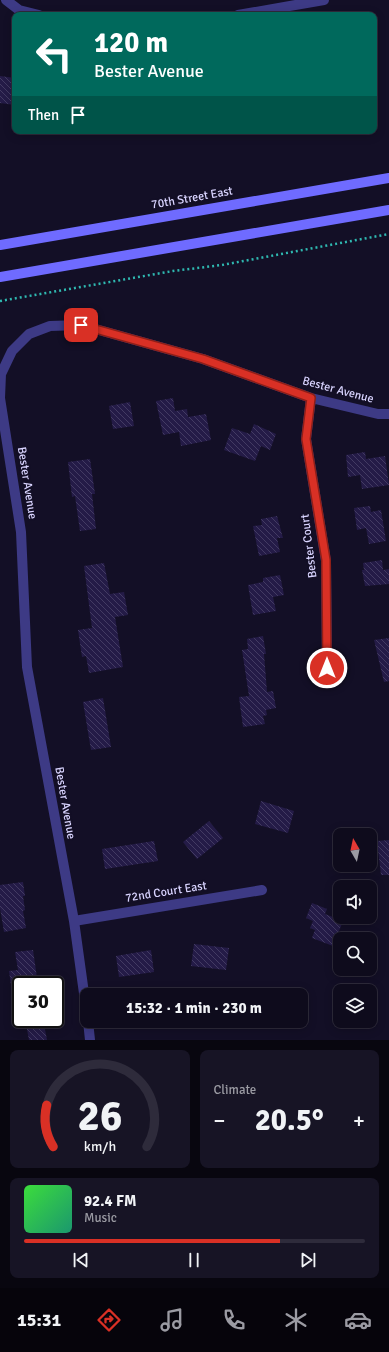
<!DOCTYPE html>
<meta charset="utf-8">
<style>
:root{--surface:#0e0b1c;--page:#171425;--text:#f1f3f6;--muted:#9b9ba3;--line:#2e2b3b;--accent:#d93025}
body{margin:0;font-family:Signika,sans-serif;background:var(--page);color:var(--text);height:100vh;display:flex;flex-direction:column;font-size:15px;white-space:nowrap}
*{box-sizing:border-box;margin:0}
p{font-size:13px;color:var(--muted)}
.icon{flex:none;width:22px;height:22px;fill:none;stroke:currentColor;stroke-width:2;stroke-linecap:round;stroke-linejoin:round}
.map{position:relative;height:1040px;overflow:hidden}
.side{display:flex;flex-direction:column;gap:10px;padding:10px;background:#08060f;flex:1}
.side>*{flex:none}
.banner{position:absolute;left:12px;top:12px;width:365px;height:122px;border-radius:8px;box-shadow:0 2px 10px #0003,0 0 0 1px var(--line);background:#00695c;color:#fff;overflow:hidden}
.needle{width:26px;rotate:351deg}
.controls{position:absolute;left:333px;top:828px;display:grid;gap:8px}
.controls a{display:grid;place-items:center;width:44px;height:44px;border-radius:8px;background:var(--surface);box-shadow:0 2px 10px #0003,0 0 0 1px var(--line);font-size:20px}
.speed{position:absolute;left:12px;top:976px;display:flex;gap:8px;font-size:20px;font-weight:700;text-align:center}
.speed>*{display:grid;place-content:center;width:52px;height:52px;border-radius:50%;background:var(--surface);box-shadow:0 2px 10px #0003,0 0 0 1px var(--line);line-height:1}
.speed .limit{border:2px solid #111;border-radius:6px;background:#fff;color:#111}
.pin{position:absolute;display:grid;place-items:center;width:34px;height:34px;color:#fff;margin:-17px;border-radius:8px;box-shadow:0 2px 6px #0006}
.me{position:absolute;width:44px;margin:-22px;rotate:0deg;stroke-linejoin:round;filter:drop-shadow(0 0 3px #0008)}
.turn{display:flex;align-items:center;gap:14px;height:84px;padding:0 16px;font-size:18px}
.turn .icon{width:52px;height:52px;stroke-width:2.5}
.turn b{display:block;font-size:28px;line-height:34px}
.then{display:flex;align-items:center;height:38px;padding:0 16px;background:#0003;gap:8px;font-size:15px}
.big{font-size:30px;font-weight:800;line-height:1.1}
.side .widget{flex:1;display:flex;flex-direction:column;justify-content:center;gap:6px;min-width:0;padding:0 14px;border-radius:8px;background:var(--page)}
.side .dial{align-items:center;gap:0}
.dial svg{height:104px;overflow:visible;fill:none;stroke:var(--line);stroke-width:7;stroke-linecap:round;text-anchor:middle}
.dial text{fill:var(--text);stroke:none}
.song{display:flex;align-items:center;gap:12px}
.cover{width:48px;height:48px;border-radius:6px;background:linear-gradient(135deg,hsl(120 70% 55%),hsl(160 70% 35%))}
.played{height:4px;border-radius:2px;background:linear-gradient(90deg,var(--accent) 75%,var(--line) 75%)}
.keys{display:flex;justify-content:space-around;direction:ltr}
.heat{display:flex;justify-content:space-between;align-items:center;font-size:22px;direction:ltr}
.side .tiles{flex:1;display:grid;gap:10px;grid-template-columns:1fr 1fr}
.widget:last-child{grid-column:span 2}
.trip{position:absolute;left:80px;top:988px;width:228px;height:40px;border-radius:8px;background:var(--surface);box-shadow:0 2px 10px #0003,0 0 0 1px var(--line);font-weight:800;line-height:40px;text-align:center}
.menu{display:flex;height:64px;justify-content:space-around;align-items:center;background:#06040b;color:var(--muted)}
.menu .icon{width:28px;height:28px}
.menu .current{color:var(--accent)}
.menu b{font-size:18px;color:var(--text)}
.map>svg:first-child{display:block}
</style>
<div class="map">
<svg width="389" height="1040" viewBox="0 0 389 1040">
<defs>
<pattern id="building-back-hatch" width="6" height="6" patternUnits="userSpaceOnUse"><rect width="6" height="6" fill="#241b47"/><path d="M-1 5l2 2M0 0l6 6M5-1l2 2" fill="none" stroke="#433b63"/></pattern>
</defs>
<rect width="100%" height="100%" fill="#130f26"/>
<!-- building -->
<path fill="url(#building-back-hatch)" d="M0 76 15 78V105L0 103Z
M173 398 175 411 187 409 188 417 206 414 211 440 181 446 179 432 163 435 156 401Z
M130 402 134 426 113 429 109 406Z
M254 424 276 434 270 450 261 446 255 461 224 450 232 428 250 434Z
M365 452 366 459 385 456 389 485 362 489 360 475 348 477 346 455Z
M90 459 95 494H92L96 529 80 531 75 496 72 497 68 462Z
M370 506 371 512 381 510 386 541 369 544 366 528 357 530 354 508Z
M277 516 283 538H277L280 552 259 556 253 526 262 525 261 519Z
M382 560 383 570 389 569V584L365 586 362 570H364L363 563Z
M104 563 110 594 124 592 128 615 115 617 123 667 89 673 86 656 82 657 78 630 92 628 84 566Z
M280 575 284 595 273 597 276 611 253 615 248 585 263 582V578Z
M263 636 266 654H264L267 692 273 691 276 708 266 710 267 715 263 716 265 724 243 727 239 697 249 696 242 650 248 649 247 639Z
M389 638V681L384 682 374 640Z
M103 698 111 747 91 750 83 702Z
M261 801 294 811 288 833 255 824Z
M209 821 223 838 197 859 183 842Z
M389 840V875H381L377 841Z
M154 841 158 861 105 869 102 849Z
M23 882 25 896H23L25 910 23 911 26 928 4 932 0 908V885Z
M312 903 327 909 325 914 343 921 333 946 312 938 315 930 310 928 313 921 306 918Z
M194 944 229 948 226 970 191 966Z
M33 950 38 985H11L9 971 18 970 15 952Z
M151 950 154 972 119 977 116 956Z
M25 1019H43L47 1040H29Z"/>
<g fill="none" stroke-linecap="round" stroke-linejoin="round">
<!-- path -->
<path stroke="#2fb8b0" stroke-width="2.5" stroke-dasharray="2 3" stroke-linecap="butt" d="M0 301 173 271 222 265 389 234"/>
<!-- minor -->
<path stroke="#3d3a85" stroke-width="10" d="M6 0 19 10 39 15
M238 15 324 0
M311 398 306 439 326 561 327 668
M74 921 262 890
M87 1015 74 921 27 667 21 532 0 398 1 374 12 351 29 334 50 326 81 325 203 359 311 398 378 414H389
M88 1021 90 1040"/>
<!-- secondary -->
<path stroke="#6f6bff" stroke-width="10" d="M0 245 389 178
M0 277 389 210"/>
</g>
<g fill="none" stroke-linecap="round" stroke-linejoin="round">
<!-- route casing -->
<g stroke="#8d1f18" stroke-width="10">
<path id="route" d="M81 325 203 359 311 398 306 439 326 560 327 668"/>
</g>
<!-- route -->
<use href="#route" stroke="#d93025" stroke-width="7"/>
</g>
<g text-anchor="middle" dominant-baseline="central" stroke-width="4" stroke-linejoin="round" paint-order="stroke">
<!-- street labels -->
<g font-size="12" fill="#d9d4ff" stroke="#130f26">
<text transform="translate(192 198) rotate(-10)">70th Street East</text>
<text transform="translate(338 390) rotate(15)">Bester Avenue</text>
<text transform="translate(27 483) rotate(81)">Bester Avenue</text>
<text transform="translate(309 546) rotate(-97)">Bester Court</text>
<text transform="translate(65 803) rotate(80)">Bester Avenue</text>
<text transform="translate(166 892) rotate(-9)">72nd Court East</text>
</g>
</g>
</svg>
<div class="controls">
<a><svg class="needle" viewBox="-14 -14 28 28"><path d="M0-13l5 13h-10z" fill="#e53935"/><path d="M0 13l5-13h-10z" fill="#9b9ba3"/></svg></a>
<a><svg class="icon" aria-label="sound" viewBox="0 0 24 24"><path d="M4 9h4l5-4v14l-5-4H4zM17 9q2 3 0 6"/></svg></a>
<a><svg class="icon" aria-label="search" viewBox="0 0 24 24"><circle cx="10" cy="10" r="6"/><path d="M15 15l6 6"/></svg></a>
<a><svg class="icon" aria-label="layers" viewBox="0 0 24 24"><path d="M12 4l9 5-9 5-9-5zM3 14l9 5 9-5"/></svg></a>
</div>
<div class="speed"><div class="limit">30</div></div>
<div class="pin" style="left:81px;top:325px;background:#d93025"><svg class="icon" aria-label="arrive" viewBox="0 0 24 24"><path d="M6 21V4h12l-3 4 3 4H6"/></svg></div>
<svg class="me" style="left:327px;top:668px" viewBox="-20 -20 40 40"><circle r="17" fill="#d93025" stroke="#fff" stroke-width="3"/><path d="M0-11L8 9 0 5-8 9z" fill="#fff"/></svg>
<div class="trip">15:32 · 1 min · 230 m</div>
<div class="banner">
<div class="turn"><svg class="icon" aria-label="left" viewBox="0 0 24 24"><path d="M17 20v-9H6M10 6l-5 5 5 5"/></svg><div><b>120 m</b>Bester Avenue</div></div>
<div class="then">Then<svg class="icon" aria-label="arrive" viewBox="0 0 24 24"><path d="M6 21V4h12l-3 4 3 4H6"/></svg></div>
</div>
</div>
<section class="side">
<div class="tiles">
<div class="widget dial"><svg viewBox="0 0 100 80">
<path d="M14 69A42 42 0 1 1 86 69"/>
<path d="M14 69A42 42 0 0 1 9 37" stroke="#d93025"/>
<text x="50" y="56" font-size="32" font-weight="700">26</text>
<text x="50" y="72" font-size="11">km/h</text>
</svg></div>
<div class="widget"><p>Climate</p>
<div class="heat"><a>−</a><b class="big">20.5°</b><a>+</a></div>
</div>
<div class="widget">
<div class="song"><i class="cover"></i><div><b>92.4 FM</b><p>Music</p></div></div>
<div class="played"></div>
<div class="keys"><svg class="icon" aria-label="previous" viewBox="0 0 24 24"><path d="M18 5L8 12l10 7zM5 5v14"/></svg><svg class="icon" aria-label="pause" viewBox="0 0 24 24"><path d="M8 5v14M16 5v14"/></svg><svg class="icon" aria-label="next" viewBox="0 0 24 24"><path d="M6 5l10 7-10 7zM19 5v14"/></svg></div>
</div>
</div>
</section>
<nav class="menu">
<b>15:31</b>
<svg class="icon current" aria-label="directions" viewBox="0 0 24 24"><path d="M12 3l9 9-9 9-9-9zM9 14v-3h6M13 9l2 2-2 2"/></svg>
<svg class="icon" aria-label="music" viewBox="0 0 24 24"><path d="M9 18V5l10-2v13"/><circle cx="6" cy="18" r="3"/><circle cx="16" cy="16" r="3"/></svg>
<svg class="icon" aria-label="phone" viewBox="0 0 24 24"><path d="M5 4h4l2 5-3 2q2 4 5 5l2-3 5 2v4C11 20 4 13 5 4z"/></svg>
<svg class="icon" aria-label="climate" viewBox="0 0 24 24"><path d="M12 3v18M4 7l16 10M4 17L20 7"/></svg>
<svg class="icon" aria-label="car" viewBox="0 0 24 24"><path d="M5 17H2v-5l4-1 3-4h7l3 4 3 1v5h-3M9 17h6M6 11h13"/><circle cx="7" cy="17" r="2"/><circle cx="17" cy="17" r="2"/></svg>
</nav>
